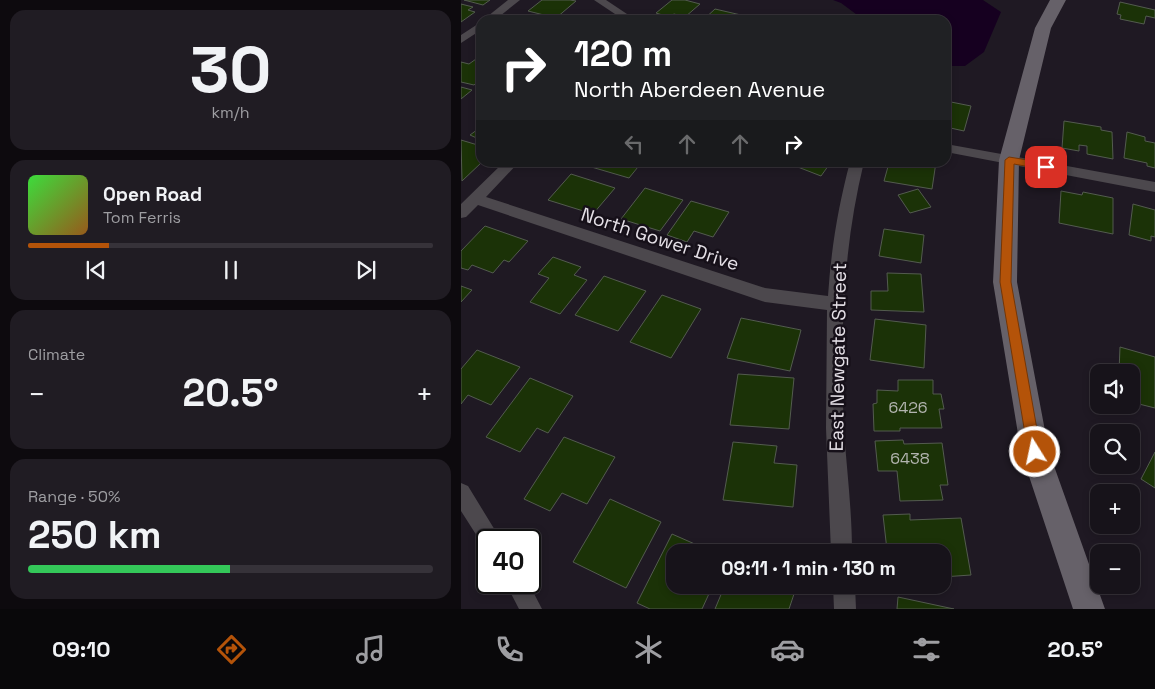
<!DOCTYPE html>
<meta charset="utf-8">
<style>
:root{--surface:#17131a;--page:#201c23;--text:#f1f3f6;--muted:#9e9ea2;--line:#363239;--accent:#b45309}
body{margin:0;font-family:"Space Grotesk",sans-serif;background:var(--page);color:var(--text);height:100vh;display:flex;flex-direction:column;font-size:19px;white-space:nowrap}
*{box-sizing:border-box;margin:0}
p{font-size:16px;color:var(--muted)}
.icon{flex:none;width:28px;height:28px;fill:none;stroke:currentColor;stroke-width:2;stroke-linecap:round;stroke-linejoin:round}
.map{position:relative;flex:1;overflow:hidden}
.details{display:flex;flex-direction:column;gap:10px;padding:10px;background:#0d0a0e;width:461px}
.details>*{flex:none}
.hud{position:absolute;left:15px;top:15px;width:475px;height:152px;border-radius:15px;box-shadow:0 2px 8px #0003,0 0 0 1px var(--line);background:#202124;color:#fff;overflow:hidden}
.tools{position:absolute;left:629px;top:364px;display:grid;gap:10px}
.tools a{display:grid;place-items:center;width:50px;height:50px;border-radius:10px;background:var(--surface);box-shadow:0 2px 8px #0003,0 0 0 1px var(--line);font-size:25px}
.speed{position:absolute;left:15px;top:529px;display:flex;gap:10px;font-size:25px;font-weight:700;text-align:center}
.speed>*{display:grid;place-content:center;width:65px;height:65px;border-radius:50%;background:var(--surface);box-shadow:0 2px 8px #0003,0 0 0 1px var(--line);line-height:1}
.speed .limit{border:2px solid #111;border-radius:8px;background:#fff;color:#111}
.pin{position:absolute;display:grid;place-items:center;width:42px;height:42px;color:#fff;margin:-21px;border-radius:10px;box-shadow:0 2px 8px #0006}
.me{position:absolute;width:55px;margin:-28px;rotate:350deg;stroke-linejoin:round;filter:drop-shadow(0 0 4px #0008)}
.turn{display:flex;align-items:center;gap:18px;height:105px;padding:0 15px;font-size:22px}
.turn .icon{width:65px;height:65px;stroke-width:2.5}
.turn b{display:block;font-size:35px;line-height:42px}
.lanes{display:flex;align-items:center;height:48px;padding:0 15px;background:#0003;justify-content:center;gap:25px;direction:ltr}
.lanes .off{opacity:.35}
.big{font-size:38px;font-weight:700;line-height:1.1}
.details .card{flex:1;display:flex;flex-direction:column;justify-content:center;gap:8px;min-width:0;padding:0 18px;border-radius:15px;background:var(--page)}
.details .dial{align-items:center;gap:0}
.dial b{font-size:65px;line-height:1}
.song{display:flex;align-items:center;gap:15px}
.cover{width:60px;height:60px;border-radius:8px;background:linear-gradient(135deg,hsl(120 70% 55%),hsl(30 70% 35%))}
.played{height:5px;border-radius:2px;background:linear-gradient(90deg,var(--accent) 20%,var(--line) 20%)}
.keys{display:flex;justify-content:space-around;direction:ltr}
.heat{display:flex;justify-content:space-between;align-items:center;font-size:28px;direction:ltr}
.charge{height:8px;border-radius:4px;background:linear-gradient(90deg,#34c759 50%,var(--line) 0)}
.trip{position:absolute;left:205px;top:544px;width:285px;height:50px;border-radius:15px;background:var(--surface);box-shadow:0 2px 8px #0003,0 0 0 1px var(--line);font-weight:700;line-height:50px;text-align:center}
.menu{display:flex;height:80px;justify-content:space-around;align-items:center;background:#09080a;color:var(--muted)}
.menu .icon{width:35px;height:35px}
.menu .active{color:var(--accent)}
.menu b{font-size:22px;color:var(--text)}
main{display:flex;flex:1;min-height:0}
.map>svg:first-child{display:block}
</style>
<main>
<section class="details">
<div class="card dial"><b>30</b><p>km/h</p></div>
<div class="card">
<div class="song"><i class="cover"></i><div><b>Open Road</b><p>Tom Ferris</p></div></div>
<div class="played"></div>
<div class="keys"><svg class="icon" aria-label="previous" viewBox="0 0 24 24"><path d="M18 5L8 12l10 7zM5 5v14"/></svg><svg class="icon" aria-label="pause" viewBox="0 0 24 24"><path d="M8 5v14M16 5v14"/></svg><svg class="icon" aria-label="next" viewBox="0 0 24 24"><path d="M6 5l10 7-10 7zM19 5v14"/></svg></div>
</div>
<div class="card"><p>Climate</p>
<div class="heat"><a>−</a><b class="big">20.5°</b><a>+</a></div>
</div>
<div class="card"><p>Range · 50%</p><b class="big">250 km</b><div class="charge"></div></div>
</section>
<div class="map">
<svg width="694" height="609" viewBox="0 0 694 609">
<rect width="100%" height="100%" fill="#1f1923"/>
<!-- water -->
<path fill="#160020" d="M372 0H522L540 12 523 52 504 66H485V20H403L380 3Z"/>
<!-- building -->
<path fill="#1b3207" stroke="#535b4f" d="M3 0H29L22 5Z
M81 0H109L115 1 95 18 67 11Z
M211 0H224L239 4 224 17 213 14 208 17 195 13Z
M659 2 694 10V18L685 16 683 24 659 19 660 15 656 14Z
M0 4 12 7 7 10 14 12 0 22Z
M254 9 280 15 275 20H242Z
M15 59 20 60V79L13 85 0 82V62L8 64Z
M0 87 11 90 0 99Z
M485 101 510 106 503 131 485 127Z
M603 121 640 127V130L651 132 652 159 626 154V146L618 145V151L601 148Z
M20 127V140L9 135Z
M666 132 684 137V141L694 143V168L686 166V163L663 158Z
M0 140 20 146 21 162 1 181Z
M130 162H181L168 178 127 166Z
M324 162H370L360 176Z
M440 162H475L471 189 423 181 428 163 439 165Z
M110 174 154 188 132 214 87 200Z
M184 188 222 200 199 231 160 219Z
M457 189 470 207 449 213 437 195Z
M600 191 621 195 622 192 652 198V234L598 223Z
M230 201 268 212 252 237 233 231 226 242 206 235Z
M672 204 694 210V237L690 236V241L668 235Z
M24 226 67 241 48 262 43 260 32 273 11 265 7 270 0 268V251Z
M423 229 463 235 460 263 418 256Z
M92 257 120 267 113 275 126 280 99 314 69 302 88 278 77 274Z
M426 273 460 274 463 312 410 310V291H427Z
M143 276 185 291 157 331 114 315Z
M0 286 11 290 0 302Z
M201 295 240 309 210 358 169 342Z
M280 318 340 330 329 371 266 358Z
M414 319 465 325 463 368 409 360Z
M659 347 694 357V408L670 402V372H658Z
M16 350 59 367 30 405 7 395 0 404V369Z
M277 374 333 378 328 429 269 425Z
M69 378 112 396 87 433 76 428 59 452 25 437Z
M437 380H472V394H480L483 409H478L481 428H439V431H413L412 404 416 403V390L437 391Z
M103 437 154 457 126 504 101 493 89 511 63 499Z
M442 440 443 444 481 443 487 485H479L482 500 439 501 436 471H417L414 441Z
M272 442 316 446 313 463 336 465 332 507 262 500Z
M694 452V488L680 479Z
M149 499 200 522 165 588 112 562Z
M449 514V520L500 518 510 575 481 577V552H445V549L426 550 422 515Z
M211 534 252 552H214V585H252L241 609H189L176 603Z
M264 585H336L328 609H254Z
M437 597 493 609H436Z"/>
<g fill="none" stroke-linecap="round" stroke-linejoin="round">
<!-- street -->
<path fill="#4c484d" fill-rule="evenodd" d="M47 0H59L34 20H22Z
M133 0H145L175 20H163Z
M20 22V30L0 43V35Z
M485 144 694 182V192L485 152Z
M43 162H58L25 197 304 288 367 296C370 250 377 207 389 162H403C381 252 379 340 383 431 386 471 391 512 391 552H370L365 428 366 310 304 302 17 205 5 217 0 218V204Z
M0 483 7 486 40 540H26V549L23 547 0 511Z
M44 582H67L81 609H58Z
M372 585H394L395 609H373Z"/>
<!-- secondary -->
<path fill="#666169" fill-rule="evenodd" d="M589 0H605L590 28 558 160 556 282 588 452 644 609H612L560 452 532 282 538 160 574 28Z"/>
</g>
<!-- route -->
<path fill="#b45309" stroke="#753606" d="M548 157 585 163 589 167 585 170 553 164 550 282 580 452 578 456 574 458 569 456 567 452 539 282 544 160Z"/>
<g text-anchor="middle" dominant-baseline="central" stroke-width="5" stroke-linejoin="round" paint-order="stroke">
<!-- number labels -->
<g font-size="16" fill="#b2b4af">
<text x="447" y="407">6426</text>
<text x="449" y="458">6438</text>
</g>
<!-- street labels -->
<g font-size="19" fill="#e5e0e7" stroke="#161019">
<text transform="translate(199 239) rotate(18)">North Gower Drive</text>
<text transform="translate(377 357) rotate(-89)">East Newgate Street</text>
</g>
</g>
</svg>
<div class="tools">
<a><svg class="icon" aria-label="sound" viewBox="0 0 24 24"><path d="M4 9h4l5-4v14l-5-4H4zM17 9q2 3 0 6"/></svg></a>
<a><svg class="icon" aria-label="search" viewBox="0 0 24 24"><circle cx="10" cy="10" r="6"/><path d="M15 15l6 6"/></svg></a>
<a>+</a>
<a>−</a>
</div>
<div class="speed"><div class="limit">40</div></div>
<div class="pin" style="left:585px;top:167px;background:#d93025"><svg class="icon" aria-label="arrive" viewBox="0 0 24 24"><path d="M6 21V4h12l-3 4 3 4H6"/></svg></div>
<svg class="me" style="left:574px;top:452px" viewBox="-20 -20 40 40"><circle r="17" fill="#b45309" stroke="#fff" stroke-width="3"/><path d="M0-11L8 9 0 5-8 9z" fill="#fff"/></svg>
<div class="trip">09:11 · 1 min · 130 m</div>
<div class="hud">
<div class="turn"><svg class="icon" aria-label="right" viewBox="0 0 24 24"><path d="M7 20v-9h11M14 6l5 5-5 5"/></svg><div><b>120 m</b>North Aberdeen Avenue</div></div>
<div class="lanes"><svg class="icon off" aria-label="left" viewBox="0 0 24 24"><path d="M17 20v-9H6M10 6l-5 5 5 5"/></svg><svg class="icon off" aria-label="ahead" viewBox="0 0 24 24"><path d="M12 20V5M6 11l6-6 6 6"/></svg><svg class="icon off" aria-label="ahead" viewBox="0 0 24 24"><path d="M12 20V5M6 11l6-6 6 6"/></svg><svg class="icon" aria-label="right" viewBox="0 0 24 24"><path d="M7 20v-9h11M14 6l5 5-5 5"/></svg></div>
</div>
</div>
</main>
<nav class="menu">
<b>09:10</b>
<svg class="icon active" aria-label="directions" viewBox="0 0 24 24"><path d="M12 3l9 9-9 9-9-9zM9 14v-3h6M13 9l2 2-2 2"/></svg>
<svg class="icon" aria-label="music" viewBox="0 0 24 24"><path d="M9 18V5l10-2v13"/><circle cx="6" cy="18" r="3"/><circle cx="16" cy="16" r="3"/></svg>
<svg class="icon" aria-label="phone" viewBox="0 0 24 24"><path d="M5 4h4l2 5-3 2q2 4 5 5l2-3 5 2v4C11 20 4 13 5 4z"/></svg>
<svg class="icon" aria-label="climate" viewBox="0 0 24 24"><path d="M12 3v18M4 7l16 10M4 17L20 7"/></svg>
<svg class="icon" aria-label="car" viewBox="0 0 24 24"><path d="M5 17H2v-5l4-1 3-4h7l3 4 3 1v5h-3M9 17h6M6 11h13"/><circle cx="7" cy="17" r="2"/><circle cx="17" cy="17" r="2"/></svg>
<svg class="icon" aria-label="filters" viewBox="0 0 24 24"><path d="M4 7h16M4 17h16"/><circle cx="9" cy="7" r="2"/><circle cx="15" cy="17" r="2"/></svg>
<b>20.5°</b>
</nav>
